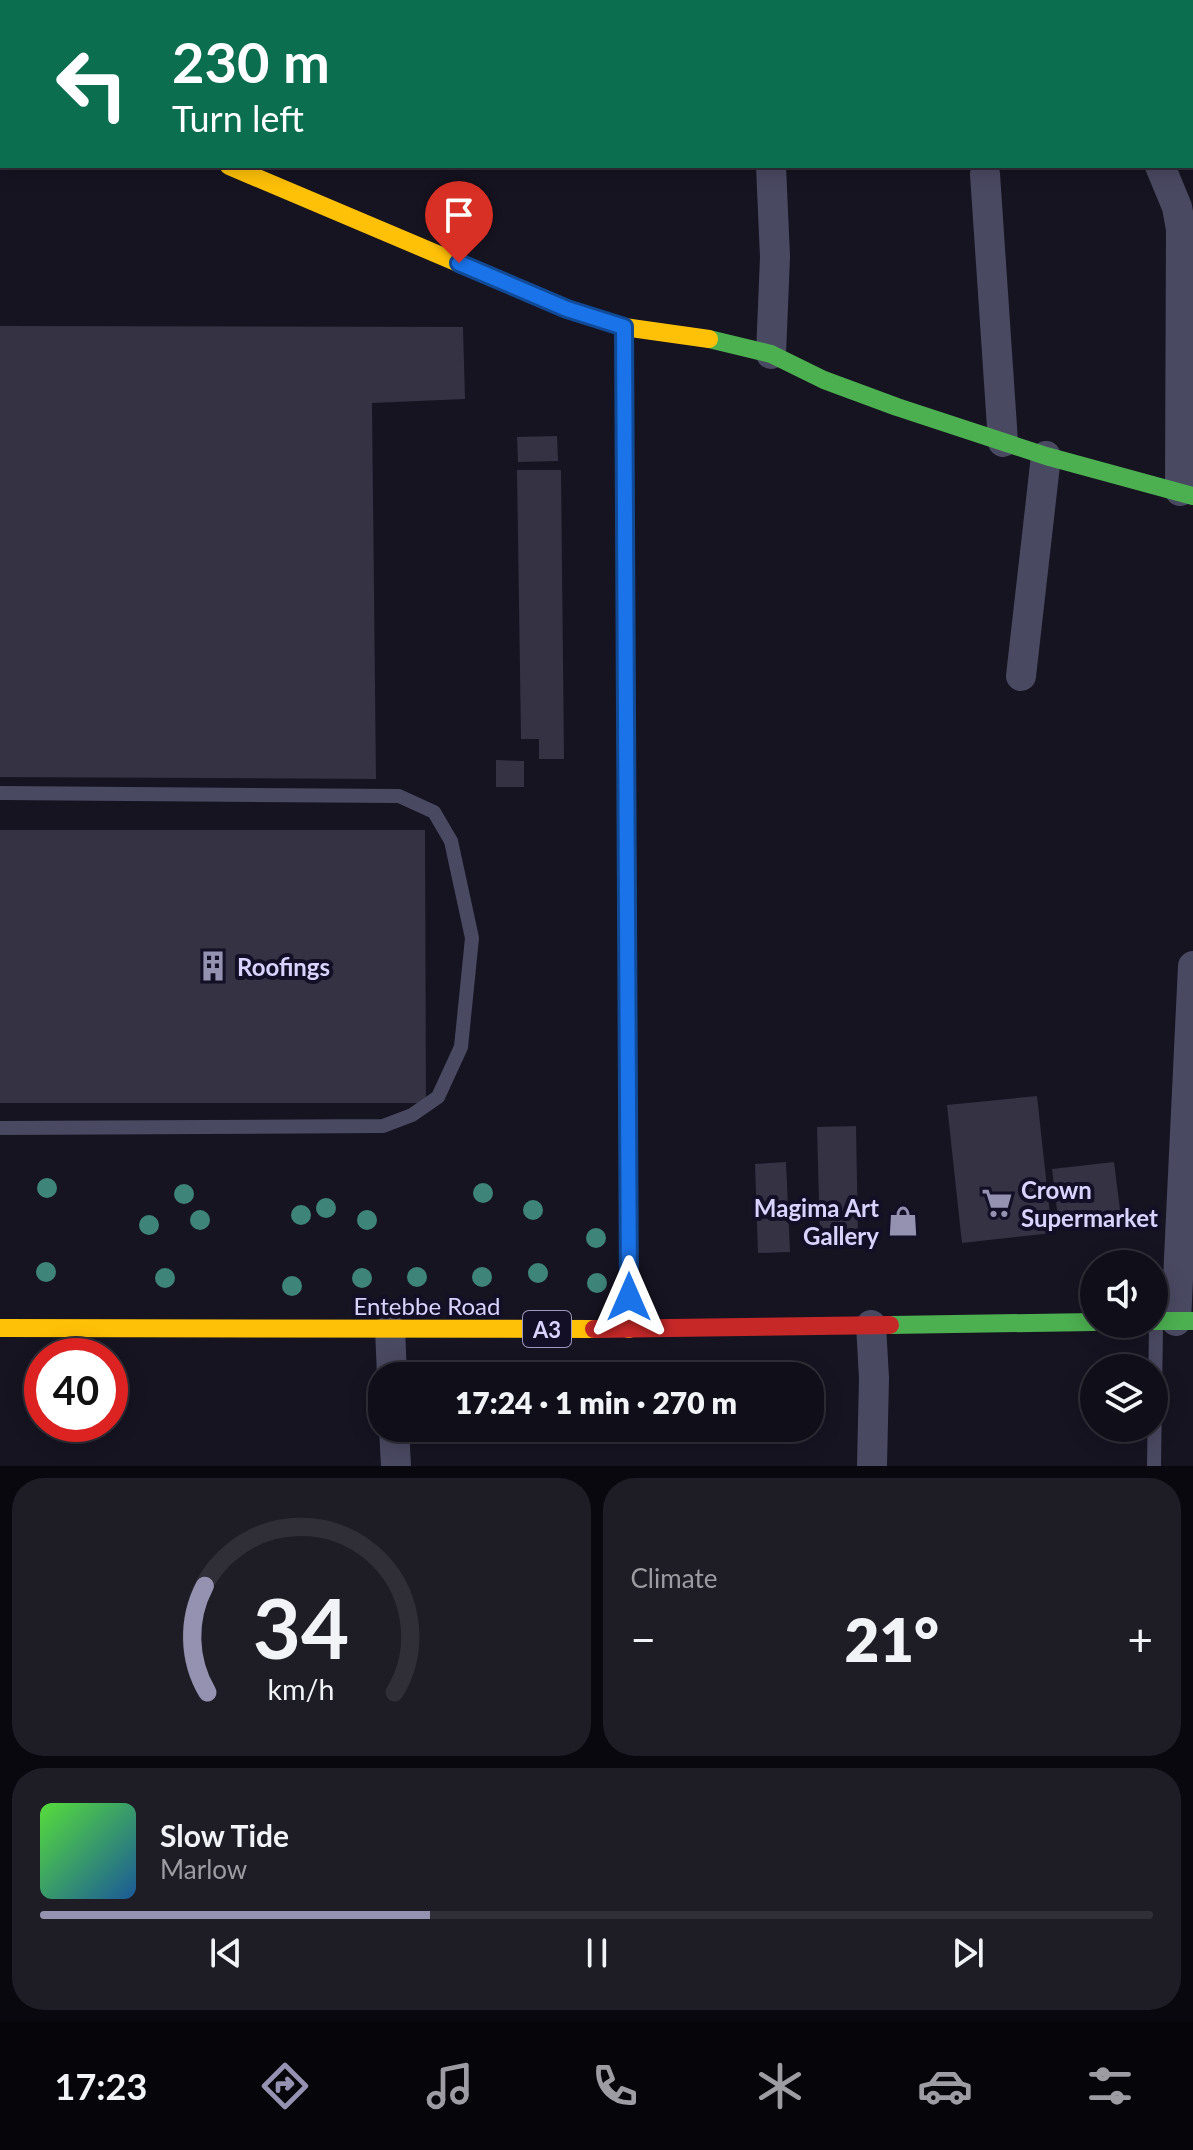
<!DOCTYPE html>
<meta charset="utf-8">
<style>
:root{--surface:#100f19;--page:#1e1d26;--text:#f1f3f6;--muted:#9c9ca2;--line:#302f38;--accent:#9591b1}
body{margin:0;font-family:Lato,sans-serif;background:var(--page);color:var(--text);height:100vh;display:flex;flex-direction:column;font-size:30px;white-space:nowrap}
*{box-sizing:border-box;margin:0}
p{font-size:26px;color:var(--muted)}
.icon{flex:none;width:44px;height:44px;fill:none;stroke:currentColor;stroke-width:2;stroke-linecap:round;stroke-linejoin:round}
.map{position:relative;height:1466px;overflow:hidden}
.sheet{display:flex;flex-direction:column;gap:12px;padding:12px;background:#09080e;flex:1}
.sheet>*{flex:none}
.top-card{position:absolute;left:0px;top:0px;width:1194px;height:168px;box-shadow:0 4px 20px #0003,0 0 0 2px var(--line);background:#0b6e4f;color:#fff;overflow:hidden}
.tools{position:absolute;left:1080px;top:1250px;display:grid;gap:16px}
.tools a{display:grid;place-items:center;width:88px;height:88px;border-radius:50%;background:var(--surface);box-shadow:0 4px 20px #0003,0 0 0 2px var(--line);font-size:40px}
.speed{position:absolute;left:24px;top:1338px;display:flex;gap:16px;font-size:40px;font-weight:700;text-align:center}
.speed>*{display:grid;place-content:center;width:104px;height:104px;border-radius:50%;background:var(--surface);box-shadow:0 4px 20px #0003,0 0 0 2px var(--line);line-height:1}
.speed .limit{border:12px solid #d22;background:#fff;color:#111}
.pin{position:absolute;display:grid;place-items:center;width:68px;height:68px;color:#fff;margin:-82px -34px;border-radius:50% 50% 50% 0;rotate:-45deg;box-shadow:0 0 8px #0007}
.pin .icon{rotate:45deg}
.me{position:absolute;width:88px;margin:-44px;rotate:0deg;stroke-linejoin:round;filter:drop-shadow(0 0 6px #0008)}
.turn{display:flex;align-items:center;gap:28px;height:168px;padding:0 40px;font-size:36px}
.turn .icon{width:104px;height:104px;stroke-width:2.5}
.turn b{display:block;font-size:56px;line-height:68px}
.big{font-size:60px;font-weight:800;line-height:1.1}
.sheet .card{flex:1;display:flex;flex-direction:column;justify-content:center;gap:12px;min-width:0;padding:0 28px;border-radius:32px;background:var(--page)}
.sheet .dial{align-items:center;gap:0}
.dial svg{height:208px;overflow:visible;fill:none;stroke:var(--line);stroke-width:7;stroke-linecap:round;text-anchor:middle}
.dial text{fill:var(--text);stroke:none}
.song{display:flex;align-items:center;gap:24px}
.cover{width:96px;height:96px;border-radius:12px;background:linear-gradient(135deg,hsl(110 70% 55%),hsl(210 70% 35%))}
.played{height:8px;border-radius:4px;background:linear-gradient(90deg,var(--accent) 35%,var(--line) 35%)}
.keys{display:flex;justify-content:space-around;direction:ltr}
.heat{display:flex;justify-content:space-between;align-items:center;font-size:44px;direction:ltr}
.sheet .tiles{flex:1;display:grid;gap:12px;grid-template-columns:1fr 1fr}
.card:last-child{grid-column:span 2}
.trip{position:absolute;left:368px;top:1362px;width:456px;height:80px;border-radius:32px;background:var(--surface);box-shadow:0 4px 20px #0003,0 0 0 2px var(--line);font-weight:800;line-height:80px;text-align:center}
.menu{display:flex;height:128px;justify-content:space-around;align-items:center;background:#06060a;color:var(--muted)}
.menu .icon{width:56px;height:56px}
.menu .current{color:var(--accent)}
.menu b{font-size:36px;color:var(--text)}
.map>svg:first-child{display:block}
</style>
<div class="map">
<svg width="1193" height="1466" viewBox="0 0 1193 1466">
<rect width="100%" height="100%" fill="#161421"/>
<!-- building -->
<path fill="#343243" d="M0 326 463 327 465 399 372 403 376 779 0 777Z
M557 436 558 461 518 462 517 437Z
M517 470H561L564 759H539V739H521Z
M496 760 524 761V787H496Z
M0 830H425L426 1103H0Z
M1037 1096 1052 1233 962 1243 947 1105Z
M856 1126 858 1238 820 1239 817 1127Z
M786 1162 790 1252 758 1253 755 1164Z
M1114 1162 1120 1210 1058 1218 1052 1169Z"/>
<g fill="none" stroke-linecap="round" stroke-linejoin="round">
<!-- lane -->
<path stroke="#4a4962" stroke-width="14" d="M0 793 399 796 434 812 451 841 472 938 461 1047 438 1097 412 1115 383 1126 0 1128
M1154 1466 1156 1326"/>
<!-- street -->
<path stroke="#4a4962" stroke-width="30" d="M623 0V2
M223 2 224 0
M764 2V0
M0 123H2
M771 166 775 257 771 354
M1160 166 1177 207 1181 229 1180 491
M985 174 1003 442
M1021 676 1046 456
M1176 1321 1193 966
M871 1325 874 1378 872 1466
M390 1329 392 1376
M394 1428 396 1466"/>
<!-- fast -->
<path stroke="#4caf50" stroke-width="18" d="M624 327 626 736
M709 339 771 354 824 380 897 407 1046 456 1193 496
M1154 1321H1193
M890 1325 1094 1322"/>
<!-- slow -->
<path stroke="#ffc107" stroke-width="18" d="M229 166 567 309 624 327 709 339
M626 736 629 1329
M0 1328 594 1329"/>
<!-- jam -->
<path stroke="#c62828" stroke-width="18" d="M594 1329 890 1325"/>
</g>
<!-- trees -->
<g fill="#3e8478">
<circle cx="47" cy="1188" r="10"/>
<circle cx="483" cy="1193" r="10"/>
<circle cx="184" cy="1194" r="10"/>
<circle cx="326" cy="1208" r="10"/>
<circle cx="533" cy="1210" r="10"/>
<circle cx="301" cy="1215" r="10"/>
<circle cx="200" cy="1220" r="10"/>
<circle cx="367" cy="1220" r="10"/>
<circle cx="149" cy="1225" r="10"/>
<circle cx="596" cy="1238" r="10"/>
<circle cx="46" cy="1272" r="10"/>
<circle cx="538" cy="1273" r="10"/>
<circle cx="417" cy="1277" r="10"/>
<circle cx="482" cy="1277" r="10"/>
<circle cx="165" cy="1278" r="10"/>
<circle cx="362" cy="1278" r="10"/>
<circle cx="597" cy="1283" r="10"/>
<circle cx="292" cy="1286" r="10"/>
</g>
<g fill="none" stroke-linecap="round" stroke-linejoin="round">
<!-- route casing -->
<g stroke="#114b97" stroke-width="20">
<path id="route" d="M459 263 567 309 624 327 629 1297"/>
</g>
<!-- route -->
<use href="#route" stroke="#1a73e8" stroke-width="14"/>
</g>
<!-- icons -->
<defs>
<g id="building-bare" transform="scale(2.4)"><path d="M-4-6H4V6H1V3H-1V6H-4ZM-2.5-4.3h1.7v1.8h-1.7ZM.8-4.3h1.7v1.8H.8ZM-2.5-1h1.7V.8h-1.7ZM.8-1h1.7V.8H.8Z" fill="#9591b1" stroke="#130f26" stroke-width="2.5" paint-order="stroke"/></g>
<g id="supermarket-bare" transform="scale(2.4)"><path d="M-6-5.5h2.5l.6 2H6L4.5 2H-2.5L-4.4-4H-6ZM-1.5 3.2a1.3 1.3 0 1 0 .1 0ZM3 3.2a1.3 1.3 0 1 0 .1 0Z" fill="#9591b1" stroke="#130f26" stroke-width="2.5" paint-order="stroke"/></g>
<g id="shop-bare" transform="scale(2.4)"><path d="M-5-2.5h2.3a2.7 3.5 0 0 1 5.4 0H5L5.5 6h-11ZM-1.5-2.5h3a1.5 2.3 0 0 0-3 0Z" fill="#9591b1" stroke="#130f26" stroke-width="2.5" paint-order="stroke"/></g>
</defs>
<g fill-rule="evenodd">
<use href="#building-bare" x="213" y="966"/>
<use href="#supermarket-bare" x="997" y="1203"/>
<use href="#shop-bare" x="903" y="1221"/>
</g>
<g text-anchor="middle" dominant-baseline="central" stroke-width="8" stroke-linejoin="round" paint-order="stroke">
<!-- shield labels -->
<rect fill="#130f26" stroke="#9e99be" stroke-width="2" x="523" y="1311" width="48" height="36" rx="6"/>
<g font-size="22" font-weight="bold" fill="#d9d4ff">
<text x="547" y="1329">A3</text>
</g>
<!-- poi labels -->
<g font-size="24" font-weight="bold" fill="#d9d4ff" stroke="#130f26" text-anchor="start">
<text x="237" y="966">Roofings</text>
<text x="1021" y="1189">Crown<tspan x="1021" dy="28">Supermarket</tspan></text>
<text x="879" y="1207" text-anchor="end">Magima Art<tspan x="879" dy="28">Gallery</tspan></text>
</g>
<!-- street labels -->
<g font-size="24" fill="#d9d4ff" stroke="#130f26">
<text x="427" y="1305">Entebbe Road</text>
</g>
</g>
</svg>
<div class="tools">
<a><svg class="icon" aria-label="sound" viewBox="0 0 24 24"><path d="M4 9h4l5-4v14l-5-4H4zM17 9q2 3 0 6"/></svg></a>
<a><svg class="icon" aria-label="layers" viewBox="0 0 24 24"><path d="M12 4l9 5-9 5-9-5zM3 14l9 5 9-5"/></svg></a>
</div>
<div class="speed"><div class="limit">40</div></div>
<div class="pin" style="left:459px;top:263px;background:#d93025"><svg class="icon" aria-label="arrive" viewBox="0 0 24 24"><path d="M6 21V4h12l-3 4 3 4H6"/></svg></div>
<svg class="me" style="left:629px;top:1297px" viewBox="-20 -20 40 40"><path d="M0-17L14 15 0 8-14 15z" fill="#1a73e8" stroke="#fff" stroke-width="4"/></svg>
<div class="trip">17:24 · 1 min · 270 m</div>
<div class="top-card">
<div class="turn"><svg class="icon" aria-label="left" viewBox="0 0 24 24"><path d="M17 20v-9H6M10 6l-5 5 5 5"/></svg><div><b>230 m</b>Turn left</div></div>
</div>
</div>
<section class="sheet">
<div class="tiles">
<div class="card dial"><svg viewBox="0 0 100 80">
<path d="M14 69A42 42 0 1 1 86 69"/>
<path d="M14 69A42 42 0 0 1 13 28" stroke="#9591b1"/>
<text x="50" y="56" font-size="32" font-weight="700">34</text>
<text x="50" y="72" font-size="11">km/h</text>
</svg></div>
<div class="card"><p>Climate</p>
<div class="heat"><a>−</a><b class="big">21°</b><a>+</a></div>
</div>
<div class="card">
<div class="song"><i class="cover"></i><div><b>Slow Tide</b><p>Marlow</p></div></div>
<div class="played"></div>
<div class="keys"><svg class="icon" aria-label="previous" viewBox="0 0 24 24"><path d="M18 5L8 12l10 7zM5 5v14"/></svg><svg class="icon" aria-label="pause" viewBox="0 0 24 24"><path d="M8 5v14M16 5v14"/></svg><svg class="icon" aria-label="next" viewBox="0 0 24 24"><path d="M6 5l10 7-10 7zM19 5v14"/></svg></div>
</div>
</div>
</section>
<nav class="menu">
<b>17:23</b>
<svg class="icon current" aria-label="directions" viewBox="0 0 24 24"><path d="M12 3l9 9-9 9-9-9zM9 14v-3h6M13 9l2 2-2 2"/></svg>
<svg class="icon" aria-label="music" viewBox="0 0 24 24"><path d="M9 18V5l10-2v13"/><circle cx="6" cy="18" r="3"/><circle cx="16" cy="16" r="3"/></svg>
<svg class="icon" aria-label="phone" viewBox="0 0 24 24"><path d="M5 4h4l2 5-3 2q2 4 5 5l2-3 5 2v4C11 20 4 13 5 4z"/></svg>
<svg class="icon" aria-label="climate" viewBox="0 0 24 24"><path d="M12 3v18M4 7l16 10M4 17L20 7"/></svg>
<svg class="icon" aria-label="car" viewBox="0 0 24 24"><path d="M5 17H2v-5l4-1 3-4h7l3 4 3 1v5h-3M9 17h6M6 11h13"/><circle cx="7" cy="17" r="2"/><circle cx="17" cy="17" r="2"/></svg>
<svg class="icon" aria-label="filters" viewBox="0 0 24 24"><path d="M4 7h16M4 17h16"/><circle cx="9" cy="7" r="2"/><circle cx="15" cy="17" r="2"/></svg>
</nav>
